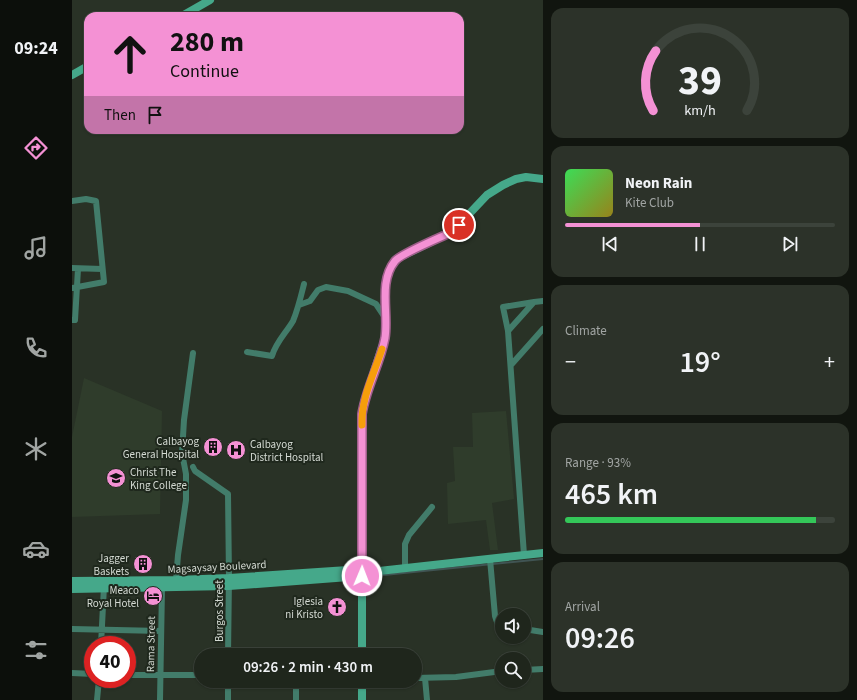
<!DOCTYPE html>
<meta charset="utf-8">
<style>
:root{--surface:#1f261c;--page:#2c3229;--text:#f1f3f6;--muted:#a1a5a3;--line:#3c433b;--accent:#f491d4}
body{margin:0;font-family:"Source Sans 3",sans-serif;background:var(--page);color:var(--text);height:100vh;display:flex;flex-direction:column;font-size:15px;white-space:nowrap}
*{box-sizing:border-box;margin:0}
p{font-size:13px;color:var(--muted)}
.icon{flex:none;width:22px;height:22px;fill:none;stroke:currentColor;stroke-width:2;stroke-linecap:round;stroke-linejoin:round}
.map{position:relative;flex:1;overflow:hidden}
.panel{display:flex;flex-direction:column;gap:8px;padding:8px;background:#11150f;width:314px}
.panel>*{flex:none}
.hud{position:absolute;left:12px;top:12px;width:380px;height:122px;border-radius:12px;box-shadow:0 1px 3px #0004,0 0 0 1px var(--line);background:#f491d4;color:#111;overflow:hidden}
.fabs{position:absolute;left:423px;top:608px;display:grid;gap:8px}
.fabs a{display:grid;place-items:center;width:36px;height:36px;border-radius:50%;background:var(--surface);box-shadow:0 1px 3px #0004,0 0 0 1px var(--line);font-size:20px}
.speed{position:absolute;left:12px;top:636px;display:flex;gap:8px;font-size:20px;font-weight:700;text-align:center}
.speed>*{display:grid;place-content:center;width:52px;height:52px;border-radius:50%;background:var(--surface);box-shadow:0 1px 3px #0004,0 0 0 1px var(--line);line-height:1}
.speed .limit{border:6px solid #d22;background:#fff;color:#111}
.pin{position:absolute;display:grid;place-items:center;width:34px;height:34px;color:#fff;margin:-17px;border:2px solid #fff;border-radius:50%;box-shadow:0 1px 4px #0007}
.me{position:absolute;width:44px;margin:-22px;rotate:1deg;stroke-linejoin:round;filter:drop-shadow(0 0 3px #0008)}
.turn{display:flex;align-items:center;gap:14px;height:84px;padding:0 20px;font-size:18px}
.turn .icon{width:52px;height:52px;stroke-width:2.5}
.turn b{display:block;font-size:28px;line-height:34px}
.then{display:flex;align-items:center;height:38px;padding:0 20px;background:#0003;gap:8px;font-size:15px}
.big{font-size:30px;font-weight:600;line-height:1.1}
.panel .widget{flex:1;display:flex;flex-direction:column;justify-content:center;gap:6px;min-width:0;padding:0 14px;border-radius:12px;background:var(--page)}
.panel .dial{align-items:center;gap:0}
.dial svg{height:104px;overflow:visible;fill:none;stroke:var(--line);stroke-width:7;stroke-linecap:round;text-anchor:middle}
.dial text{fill:var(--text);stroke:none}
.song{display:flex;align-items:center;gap:12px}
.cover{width:48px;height:48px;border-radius:6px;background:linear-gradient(135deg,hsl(130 70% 55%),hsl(50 70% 35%))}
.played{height:4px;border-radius:2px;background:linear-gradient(90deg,var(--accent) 50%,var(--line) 50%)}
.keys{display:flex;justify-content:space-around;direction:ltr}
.heat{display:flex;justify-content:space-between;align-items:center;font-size:22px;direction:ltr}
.charge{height:6px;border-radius:3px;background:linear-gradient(90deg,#34c759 93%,var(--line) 0)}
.trip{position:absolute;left:122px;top:648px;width:228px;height:40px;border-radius:20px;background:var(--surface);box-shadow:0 1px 3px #0004,0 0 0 1px var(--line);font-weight:600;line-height:40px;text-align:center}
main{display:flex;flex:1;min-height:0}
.tabs{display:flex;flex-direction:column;width:72px;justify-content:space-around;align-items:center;background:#0c0f0b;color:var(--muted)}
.tabs .icon{width:28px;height:28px}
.tabs .active{color:var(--accent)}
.tabs b{font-size:18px;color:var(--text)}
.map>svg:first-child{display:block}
</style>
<main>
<nav class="tabs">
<b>09:24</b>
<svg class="icon active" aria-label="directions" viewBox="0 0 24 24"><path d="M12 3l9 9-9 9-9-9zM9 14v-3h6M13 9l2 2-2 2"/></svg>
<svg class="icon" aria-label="music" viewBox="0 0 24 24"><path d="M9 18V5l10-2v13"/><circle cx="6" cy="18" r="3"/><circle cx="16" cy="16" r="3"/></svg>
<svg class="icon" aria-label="phone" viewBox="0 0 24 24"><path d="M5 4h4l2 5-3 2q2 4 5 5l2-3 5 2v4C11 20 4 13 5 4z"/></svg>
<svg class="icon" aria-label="climate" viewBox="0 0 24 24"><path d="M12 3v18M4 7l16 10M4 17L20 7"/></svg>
<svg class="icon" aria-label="car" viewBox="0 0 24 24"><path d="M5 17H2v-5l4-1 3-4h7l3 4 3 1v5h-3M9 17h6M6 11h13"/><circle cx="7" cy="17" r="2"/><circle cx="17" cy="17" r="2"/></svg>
<svg class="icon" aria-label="filters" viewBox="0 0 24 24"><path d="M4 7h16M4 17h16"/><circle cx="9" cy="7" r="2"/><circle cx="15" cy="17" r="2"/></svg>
</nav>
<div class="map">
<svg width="471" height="700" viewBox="0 0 471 700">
<rect width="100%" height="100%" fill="#293226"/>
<!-- built -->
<path fill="#2f3c2b" d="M12 378 90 411 88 514 0 517V437Z
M434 411 442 499 420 503 426 550H418L414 520 376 524 375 483 383 481 381 447H401L400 413Z"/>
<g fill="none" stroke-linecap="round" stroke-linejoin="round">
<!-- stream -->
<path stroke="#405453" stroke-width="2" d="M302 576 471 559"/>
<!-- street -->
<path stroke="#427c6a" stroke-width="6" d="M0 201 14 199 24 201 32 282 0 288
M0 268 30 269
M462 302 431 307 436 331 462 302 471 301
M227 305 238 301 246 290 254 287 276 291 304 304 314 319
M0 320H3L6 269
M436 331 452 555
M175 352 200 356C204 342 214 333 221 321 226 309 229 296 232 284
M439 365 471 329
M121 467 123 471 156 494 157 578 156 655
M418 559 423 616 426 625 430 626
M333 568V544L337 535 360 507
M104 580 106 555 114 500V474L110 453 112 420 121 353
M0 629 89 631
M452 629 471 632
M29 645 32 586
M452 670 471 669
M0 673 21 674
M55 675H129
M343 678 384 677 430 671
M353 678 355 700
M156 681V700
M224 681V700
M25 700 27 679
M88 700 90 588"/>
<!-- secondary -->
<path stroke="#45a88a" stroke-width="8" d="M110 16 138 0
M0 75 16 66
M0 581 104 580 157 578 291 569 307 571 471 553
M0 589 157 586 290 576 295 575
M290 655V414L292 402 313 338 314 319 313 293 315 278 318 268 324 259 380 232 415 195 431 185 444 179 454 177 471 179
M290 700V681"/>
</g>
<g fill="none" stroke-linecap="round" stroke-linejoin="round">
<!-- route casing -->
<g stroke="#9f5e8a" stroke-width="10">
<path id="route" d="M290 576V414C294 388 308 364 313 338 317 313 306 282 323 261 328 254 369 237 380 232L387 225"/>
</g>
<!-- route -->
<use href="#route" stroke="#f491d4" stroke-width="7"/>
<!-- slow -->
<path stroke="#f59e0b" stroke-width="7" d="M290 425C289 398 302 374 310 349"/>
</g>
<!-- icons -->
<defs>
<g id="building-disc" transform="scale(1)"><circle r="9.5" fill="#f491d4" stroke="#1f281d"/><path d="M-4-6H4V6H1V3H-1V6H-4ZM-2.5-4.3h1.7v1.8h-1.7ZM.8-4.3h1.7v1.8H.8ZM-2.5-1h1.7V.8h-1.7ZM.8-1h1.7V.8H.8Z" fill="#111"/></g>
<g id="hospital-disc" transform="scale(1)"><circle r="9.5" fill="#f491d4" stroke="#1f281d"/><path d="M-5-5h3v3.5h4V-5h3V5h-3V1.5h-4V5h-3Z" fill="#111"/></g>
<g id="university-disc" transform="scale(1)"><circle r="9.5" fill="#f491d4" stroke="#1f281d"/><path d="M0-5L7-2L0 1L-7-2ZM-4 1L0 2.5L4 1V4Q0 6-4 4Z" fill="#111"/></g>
<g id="hotel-disc" transform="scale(1)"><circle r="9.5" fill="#f491d4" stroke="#1f281d"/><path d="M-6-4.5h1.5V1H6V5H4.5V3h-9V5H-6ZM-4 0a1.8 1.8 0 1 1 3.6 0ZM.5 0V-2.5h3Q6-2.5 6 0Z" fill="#111"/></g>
<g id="church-disc" transform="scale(1)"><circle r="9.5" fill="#f491d4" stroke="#1f281d"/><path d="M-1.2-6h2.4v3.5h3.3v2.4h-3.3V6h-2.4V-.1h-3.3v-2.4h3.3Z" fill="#111"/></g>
</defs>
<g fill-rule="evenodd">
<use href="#building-disc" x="141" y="447"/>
<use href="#hospital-disc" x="164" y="450"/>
<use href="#university-disc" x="44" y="478"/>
<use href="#building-disc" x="71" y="564"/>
<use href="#hotel-disc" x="81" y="596"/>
<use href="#church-disc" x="265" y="607"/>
</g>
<g text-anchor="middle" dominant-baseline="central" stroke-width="4" stroke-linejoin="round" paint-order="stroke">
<!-- poi labels -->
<g font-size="11" fill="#d4dad3" stroke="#1f281d" text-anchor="end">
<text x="127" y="441">Calbayog<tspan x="127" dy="13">General Hospital</tspan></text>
<text x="178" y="444" text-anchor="start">Calbayog<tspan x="178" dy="13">District Hospital</tspan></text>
<text x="58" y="472" text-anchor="start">Christ The<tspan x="58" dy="13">King College</tspan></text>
<text x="57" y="558">Jagger<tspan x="57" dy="13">Baskets</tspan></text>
<text x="67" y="590">Meaco<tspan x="67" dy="13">Royal Hotel</tspan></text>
<text x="251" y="601">Iglesia<tspan x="251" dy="13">ni Kristo</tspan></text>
</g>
<!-- street labels -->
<g font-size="11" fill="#d4dad3" stroke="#1f281d">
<text transform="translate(145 567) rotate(-3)">Magsaysay Boulevard</text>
<text transform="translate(147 611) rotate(-90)">Burgos Street</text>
<text transform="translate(79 644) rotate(-89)">Rama Street</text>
</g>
</g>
</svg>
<div class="fabs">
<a><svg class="icon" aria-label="sound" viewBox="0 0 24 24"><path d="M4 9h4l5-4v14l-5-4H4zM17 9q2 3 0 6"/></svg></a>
<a><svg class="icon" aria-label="search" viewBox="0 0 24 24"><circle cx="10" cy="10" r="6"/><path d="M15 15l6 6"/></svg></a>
</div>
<div class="speed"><div class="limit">40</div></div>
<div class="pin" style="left:387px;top:225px;background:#d93025"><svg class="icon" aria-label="arrive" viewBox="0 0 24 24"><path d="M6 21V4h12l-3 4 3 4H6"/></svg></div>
<svg class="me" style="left:290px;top:576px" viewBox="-20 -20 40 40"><circle r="17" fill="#f491d4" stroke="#fff" stroke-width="3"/><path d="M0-11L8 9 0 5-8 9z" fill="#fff"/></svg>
<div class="trip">09:26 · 2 min · 430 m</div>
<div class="hud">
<div class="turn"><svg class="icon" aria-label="ahead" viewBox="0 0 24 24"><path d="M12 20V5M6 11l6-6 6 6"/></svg><div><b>280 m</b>Continue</div></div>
<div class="then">Then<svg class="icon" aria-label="arrive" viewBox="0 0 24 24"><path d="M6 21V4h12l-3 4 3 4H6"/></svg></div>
</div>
</div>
<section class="panel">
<div class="widget dial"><svg viewBox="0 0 100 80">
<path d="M14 69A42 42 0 1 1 86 69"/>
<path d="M14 69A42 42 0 0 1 16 23" stroke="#f491d4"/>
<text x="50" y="56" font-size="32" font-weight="700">39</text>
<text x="50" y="72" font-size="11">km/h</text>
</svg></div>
<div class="widget">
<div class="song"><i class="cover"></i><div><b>Neon Rain</b><p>Kite Club</p></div></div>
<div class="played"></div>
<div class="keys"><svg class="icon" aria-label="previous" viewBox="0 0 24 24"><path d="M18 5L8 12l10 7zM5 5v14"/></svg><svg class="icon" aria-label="pause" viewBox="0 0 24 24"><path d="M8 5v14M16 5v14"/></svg><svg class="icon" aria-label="next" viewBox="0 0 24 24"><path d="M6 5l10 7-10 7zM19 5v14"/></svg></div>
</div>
<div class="widget"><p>Climate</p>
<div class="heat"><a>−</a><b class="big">19°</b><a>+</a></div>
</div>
<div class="widget"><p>Range · 93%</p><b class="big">465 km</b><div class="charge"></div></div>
<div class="widget"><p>Arrival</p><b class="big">09:26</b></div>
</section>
</main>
